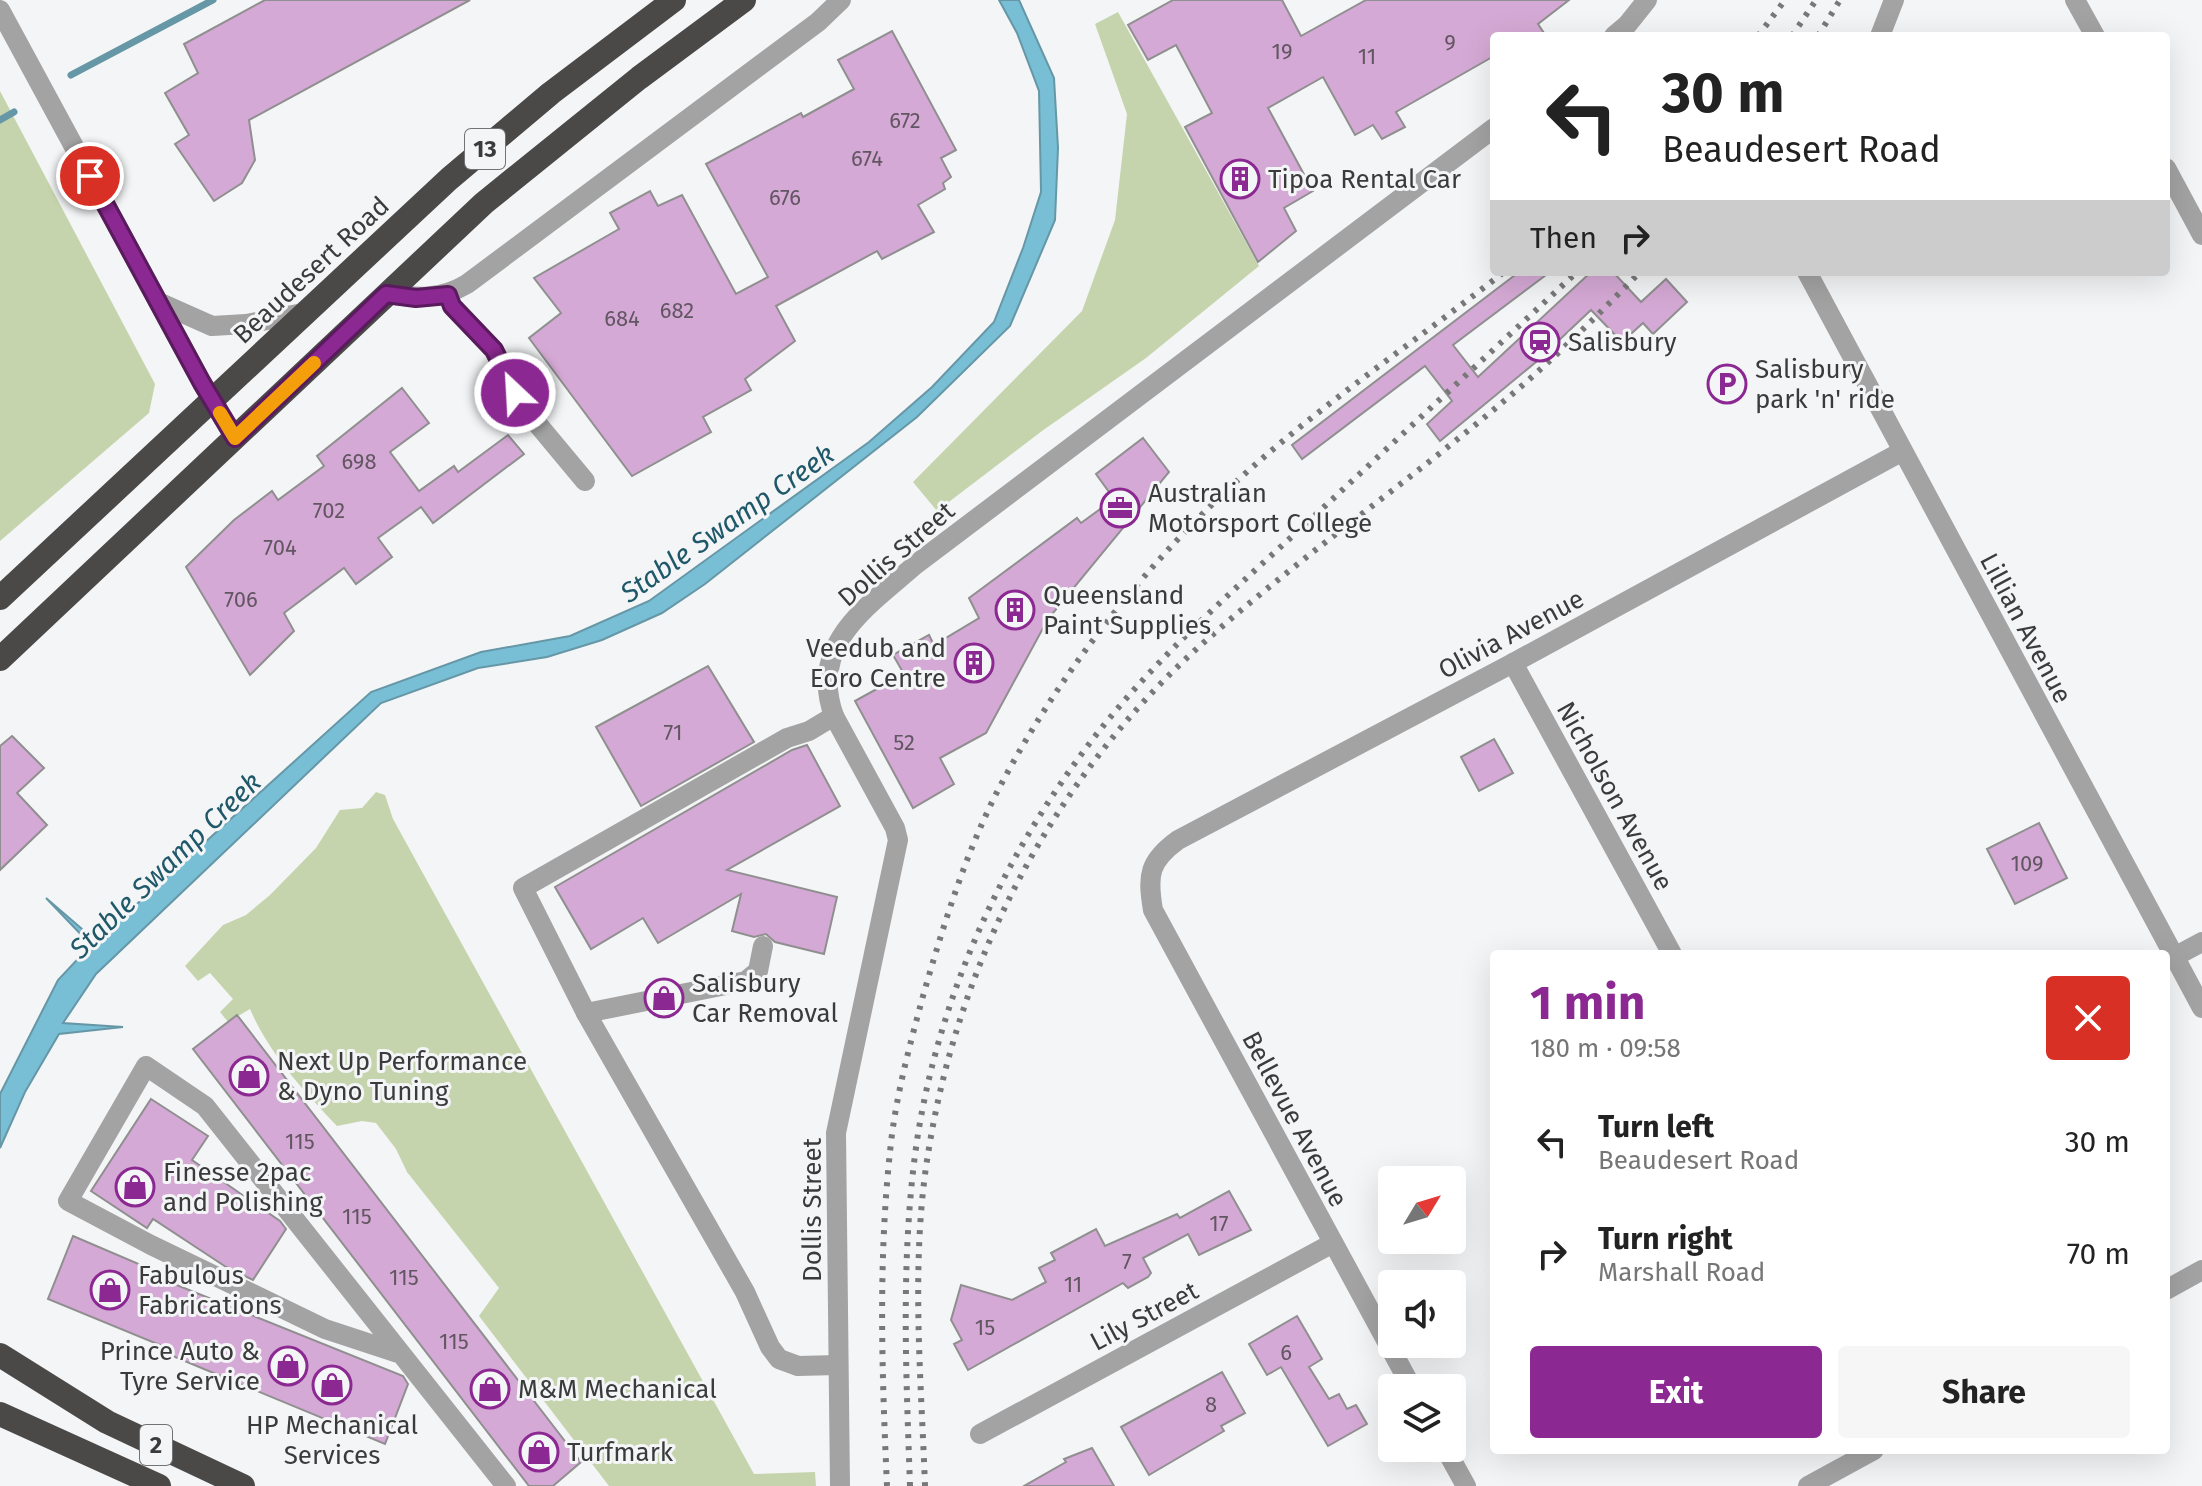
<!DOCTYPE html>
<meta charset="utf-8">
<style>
:root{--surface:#fff;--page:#f6f6f6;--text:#222;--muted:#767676;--accent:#8b2891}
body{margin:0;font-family:"Fira Sans",sans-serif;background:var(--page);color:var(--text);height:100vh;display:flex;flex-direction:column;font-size:30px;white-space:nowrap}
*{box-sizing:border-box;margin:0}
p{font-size:26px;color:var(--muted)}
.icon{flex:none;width:44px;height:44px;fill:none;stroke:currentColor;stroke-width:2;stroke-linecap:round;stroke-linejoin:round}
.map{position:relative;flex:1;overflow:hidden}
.details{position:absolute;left:1490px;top:950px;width:680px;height:504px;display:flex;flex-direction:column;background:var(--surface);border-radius:8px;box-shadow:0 8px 32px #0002}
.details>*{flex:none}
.guide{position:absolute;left:1490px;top:32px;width:680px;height:244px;border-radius:8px;box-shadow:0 8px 32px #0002;background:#fff;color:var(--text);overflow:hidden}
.needle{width:52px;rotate:52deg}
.controls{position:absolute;left:1378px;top:1166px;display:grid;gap:16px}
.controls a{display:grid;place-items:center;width:88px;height:88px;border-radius:8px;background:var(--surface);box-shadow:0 8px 32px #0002;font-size:40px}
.pin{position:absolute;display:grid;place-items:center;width:68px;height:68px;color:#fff;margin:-34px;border:4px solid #fff;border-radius:50%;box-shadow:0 2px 8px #0007}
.me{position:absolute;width:88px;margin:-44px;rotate:335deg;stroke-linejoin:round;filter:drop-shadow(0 0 6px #0008)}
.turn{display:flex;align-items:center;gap:28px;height:168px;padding:0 40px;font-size:36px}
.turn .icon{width:104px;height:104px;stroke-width:2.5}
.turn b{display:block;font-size:56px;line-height:68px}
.then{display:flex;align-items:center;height:76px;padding:0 40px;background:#0003;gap:16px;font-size:30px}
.round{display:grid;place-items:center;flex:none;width:84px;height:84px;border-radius:8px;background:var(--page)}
.head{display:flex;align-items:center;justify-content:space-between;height:136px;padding:0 40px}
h1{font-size:48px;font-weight:700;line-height:60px;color:var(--accent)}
.action{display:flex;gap:16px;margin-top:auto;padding:16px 40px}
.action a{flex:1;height:92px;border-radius:8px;background:var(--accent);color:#fff;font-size:32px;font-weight:700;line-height:92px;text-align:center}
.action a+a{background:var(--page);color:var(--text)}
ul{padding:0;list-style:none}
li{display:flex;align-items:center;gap:24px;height:112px;padding:0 40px}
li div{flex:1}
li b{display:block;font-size:30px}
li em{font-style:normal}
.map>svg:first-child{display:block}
</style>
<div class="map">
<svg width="2202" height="1486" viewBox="0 0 2202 1486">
<rect width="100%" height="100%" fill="#f4f5f6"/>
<g fill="#c6d4ad">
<path d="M 1118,12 L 1259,266 L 1146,358 L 1042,431 L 937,511 L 913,482 L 1082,311 L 1115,220 L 1127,114 L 1095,24 Z"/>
<path d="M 0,91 L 155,384 L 149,413 L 0,541 Z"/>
<path d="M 376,792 L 385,795 L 393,819 L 754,1474 L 815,1472 L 816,1486 L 609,1486 L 479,1316 L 499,1288 L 407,1172 L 396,1149 L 376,1123 L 362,1121 L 337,1126 C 303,1090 270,1055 250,1009 L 228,1022 L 220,1012 L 233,999 L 210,973 L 198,981 L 185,966 L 223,925 L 246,915 L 270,895 L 316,848 L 340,810 L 362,808 Z"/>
</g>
<path fill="#78bed5" stroke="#6697a7" stroke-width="2" d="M 999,0 L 1019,0 L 1054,78 L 1058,148 L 1055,220 L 1010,326 L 917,417 L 705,584 L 662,613 L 602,640 L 547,657 L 478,668 L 381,703 L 96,974 L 63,1023 L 123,1027 L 59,1034 L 25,1092 L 0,1148 L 0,1094 L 58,980 L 91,945 L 46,898 L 96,941 L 371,692 L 481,652 L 570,636 L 649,601 L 869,442 L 932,387 L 994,322 L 1023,248 L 1041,192 L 1039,91 L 1017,33 Z"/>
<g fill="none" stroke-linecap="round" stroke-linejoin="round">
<g stroke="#6697a7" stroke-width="7">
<path d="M 71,75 L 213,0"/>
<path d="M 0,120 L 14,112"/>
</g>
</g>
<g fill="#d5a9d5" stroke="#908f90" stroke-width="2">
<path d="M 265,0 L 470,0 L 249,120 L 255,160 L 242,183 L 214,201 L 175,144 L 189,135 L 165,93 L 198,73 L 184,44 Z"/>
<path d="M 1173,0 L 1282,0 L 1301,36 L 1366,0 L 1569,0 L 1538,24 L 1546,36 L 1494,36 L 1494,56 L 1396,112 L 1405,127 L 1382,139 L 1373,125 L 1355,135 L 1323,77 L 1268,108 L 1313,191 L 1284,208 L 1296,231 L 1258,262 L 1185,127 L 1212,113 L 1176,45 L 1148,60 L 1128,25 Z"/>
<path d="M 892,31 L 956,150 L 941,158 L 951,177 L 943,183 L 945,189 L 918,205 L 934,232 L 882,259 L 877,251 L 776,306 L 795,341 L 745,379 L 751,390 L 703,417 L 711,432 L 632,476 L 529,338 L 561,313 L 534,278 L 619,229 L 610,213 L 650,191 L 658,206 L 682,195 L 736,294 L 768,277 L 706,164 L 801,113 L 803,117 L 854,89 L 838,60 Z"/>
<path d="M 1519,272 L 1550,272 L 1453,345 L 1478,377 L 1591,272 L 1613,272 L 1641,302 L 1666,279 L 1687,302 L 1653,334 L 1643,323 L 1622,342 L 1591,310 L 1536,362 L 1440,441 L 1427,424 L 1452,401 L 1425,366 L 1302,459 L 1292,445 Z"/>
<path d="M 402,388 L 429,423 L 390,452 L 419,491 L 454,466 L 458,472 L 508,435 L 524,454 L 433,523 L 421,507 L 378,538 L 392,557 L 356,584 L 344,568 L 284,613 L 294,631 L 250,675 L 186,567 L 234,520 L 272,491 L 278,500 L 324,466 L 317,456 Z"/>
<path d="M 1143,438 L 1169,472 L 1048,619 L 986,733 L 940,758 L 954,784 L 913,808 L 855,701 L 904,674 L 893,655 L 929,635 L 934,645 L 979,618 L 969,598 L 1077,518 L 1081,523 L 1114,499 L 1096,474 Z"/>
<path d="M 708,666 L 754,742 L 641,806 L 596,727 Z"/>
<path d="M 12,736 L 44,768 L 17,793 L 47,825 L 0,870 L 0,746 Z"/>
<path d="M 1494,739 L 1513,773 L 1479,791 L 1461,757 Z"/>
<path d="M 807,745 L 840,806 L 727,870 L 837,897 L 824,954 L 775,942 L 766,934 L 754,937 L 732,931 L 741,894 L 658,943 L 643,918 L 591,949 L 555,887 L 792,750 Z"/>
<path d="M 2039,823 L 2067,878 L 2015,904 L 1987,849 Z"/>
<path d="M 237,1015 L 581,1462 L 553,1486 L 529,1486 L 193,1049 Z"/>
<path d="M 151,1099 L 208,1136 L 192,1160 L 280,1221 L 286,1229 L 253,1280 L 226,1267 L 153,1219 L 147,1228 L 91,1191 Z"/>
<path d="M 1229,1191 L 1251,1230 L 1199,1255 L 1188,1234 L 1143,1258 L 1151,1273 L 1148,1277 L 1128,1288 L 1123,1283 L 968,1370 L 954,1344 L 962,1340 L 951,1320 L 961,1285 L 1012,1300 L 1046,1282 L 1039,1268 L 1055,1260 L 1051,1253 L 1096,1229 L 1105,1246 L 1177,1214 L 1180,1218 Z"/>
<path d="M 73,1236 L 176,1280 L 174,1284 L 403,1376 L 408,1384 L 385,1444 L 158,1350 L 160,1345 L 48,1299 Z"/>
<path d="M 1297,1316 L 1322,1359 L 1309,1367 L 1329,1399 L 1339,1394 L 1347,1409 L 1356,1405 L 1367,1424 L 1328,1446 L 1281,1367 L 1267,1375 L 1249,1344 Z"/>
<path d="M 1222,1372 L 1245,1413 L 1221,1426 L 1224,1431 L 1149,1475 L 1121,1427 Z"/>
<path d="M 1092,1448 L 1114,1486 L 1024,1486 L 1066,1462 L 1064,1459 Z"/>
</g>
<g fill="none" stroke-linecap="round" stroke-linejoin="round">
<g stroke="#a4a3a3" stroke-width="20">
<path d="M 2075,0 L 2095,36"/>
<path d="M 0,10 L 202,383 L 235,438"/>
<path d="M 1614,36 L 1627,25 L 1647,0"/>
<path d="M 1880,36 L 1894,0"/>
<path d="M 2166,168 L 2202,235"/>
<path d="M 1807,272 L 2202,1008"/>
<path d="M 386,294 C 417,298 440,300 467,284 L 818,22 L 841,0"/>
<path d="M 448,295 L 452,306 L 494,350 L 525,409 L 585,481"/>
<path d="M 158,302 L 212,326 L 246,324 L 308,312"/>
<path d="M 1513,663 L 1672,954"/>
<path d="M 834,716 L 809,731 L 787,738 L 523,888 L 586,1013 L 745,1292 L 770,1347 L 779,1359 L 798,1366 L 838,1365"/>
<path d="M 2174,957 L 2202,942"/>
<path d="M 586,1013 L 746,981 L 758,971 L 763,946"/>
<path d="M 2166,1290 L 2202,1270"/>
<path d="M 401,1354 L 325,1329 L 151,1245 L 68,1201 L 146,1066 L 205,1106 L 506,1486"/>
<path d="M 1412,1388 L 1153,910 C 1147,875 1149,861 1178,840 L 1513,663 L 1901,452"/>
<path d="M 980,1434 L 1333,1243"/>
<path d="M 1445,1448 L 1466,1486"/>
<path d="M 840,1486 L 836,1133 L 898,840 L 895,828 L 834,716 C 808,644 867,607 915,565 L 1494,128"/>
<path d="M 1808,1486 L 1874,1450"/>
</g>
<g stroke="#4a4948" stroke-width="24">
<path d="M 0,598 L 449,179 L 551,93 L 674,0"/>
<path d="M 0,659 L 484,203 L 639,78 L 744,0"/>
<path d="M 0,1355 L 107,1422 L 243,1486"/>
<path d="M 0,1414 L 159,1486"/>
</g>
<g stroke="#787879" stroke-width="6" stroke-dasharray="4 8" stroke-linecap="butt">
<path d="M 1758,36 L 1785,0"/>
<path d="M 1792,36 L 1816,0"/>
<path d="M 1818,36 L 1840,0"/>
<path d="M 887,1486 C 882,1375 878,1263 890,1152 C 895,1099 909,1048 923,996 C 942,930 963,861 994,798 C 1051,686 1133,579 1225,492 C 1311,411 1411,345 1504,272"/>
<path d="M 910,1486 C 906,1369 900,1251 918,1134 C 940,999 997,870 1078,759 C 1146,664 1239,586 1324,507 C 1408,429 1493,350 1577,272"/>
<path d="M 925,1486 C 921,1374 910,1258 929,1148 C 961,952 1060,767 1210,637 C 1304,554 1408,482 1504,401 C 1552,361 1596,317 1640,272"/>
</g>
</g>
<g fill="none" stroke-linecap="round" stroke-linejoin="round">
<defs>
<path id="route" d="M 90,176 L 202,383 L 235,438 L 386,294 L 416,298 L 448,295 L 452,306 L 494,350 L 515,393"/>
</defs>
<use href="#route" stroke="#5a1a5e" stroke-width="20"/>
<use href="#route" stroke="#8b2891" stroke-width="14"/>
<path stroke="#f59e0b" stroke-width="14" d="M 220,413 L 235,438 L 314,363"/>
</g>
<defs>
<symbol id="building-ring" viewBox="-11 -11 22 22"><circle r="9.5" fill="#f4f5f6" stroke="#8b2891" stroke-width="1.5"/><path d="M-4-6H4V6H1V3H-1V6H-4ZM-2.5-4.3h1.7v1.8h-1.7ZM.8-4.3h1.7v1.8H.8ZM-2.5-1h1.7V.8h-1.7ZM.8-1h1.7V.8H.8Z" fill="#8b2891"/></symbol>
<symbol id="station-ring" viewBox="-11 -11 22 22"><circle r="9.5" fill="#f4f5f6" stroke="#8b2891" stroke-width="1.5"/><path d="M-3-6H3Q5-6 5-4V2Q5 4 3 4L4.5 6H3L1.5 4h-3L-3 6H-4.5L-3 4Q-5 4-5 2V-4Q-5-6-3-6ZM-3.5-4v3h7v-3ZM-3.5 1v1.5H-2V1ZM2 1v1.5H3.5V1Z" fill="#8b2891"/></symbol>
<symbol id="parking-ring" viewBox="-11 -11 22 22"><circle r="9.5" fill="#f4f5f6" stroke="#8b2891" stroke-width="1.5"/><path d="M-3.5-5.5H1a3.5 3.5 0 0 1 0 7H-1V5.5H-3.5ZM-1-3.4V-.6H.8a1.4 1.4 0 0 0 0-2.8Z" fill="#8b2891"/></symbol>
<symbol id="office-ring" viewBox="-11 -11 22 22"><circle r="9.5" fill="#f4f5f6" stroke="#8b2891" stroke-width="1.5"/><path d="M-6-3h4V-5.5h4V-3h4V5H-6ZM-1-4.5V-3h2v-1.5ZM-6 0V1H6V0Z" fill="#8b2891"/></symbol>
<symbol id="shop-ring" viewBox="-11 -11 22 22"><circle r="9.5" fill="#f4f5f6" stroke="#8b2891" stroke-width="1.5"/><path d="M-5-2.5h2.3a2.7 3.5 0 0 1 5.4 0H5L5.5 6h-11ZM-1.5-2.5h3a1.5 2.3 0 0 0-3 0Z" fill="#8b2891"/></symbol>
</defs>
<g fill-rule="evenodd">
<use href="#building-ring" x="1218" y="157" width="44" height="44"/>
<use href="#station-ring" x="1518" y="320" width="44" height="44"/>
<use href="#parking-ring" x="1705" y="362" width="44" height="44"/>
<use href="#office-ring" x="1098" y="486" width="44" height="44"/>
<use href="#building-ring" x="993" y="588" width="44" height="44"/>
<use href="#building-ring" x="952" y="641" width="44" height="44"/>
<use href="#shop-ring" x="642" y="976" width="44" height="44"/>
<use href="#shop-ring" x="227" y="1054" width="44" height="44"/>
<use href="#shop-ring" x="113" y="1165" width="44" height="44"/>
<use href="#shop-ring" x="88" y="1268" width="44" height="44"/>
<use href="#shop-ring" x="266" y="1344" width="44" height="44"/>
<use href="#shop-ring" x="310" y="1363" width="44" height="44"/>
<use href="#shop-ring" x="468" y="1367" width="44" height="44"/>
<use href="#shop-ring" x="517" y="1430" width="44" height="44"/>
</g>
<g text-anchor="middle" stroke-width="6" stroke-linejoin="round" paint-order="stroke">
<g font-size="22" fill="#625662">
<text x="1450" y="50">9</text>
<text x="1282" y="59">19</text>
<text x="1367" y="64">11</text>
<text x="905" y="128">672</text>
<text x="867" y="166">674</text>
<text x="785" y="205">676</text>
<text x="677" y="318">682</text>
<text x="622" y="326">684</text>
<text x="359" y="469">698</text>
<text x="329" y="518">702</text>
<text x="280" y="555">704</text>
<text x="241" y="607">706</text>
<text x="673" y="740">71</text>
<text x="904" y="750">52</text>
<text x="2027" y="871">109</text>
<text x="300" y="1149">115</text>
<text x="357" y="1224">115</text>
<text x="1219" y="1231">17</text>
<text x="1127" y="1269">7</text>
<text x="404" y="1285">115</text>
<text x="1073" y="1292">11</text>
<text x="985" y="1335">15</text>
<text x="454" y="1349">115</text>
<text x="1286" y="1360">6</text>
<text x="1211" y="1412">8</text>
</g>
<g fill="#f4f5f6" stroke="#727374" stroke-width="2">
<rect x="465" y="129" width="40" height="40" rx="6"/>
<rect x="140" y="1425" width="32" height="40" rx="6"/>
</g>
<g font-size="24" font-weight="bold" fill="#3b3b3c">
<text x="485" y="157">13</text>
<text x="156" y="1453">2</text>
</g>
<g font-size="26" fill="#3b3b3c" stroke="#f4f5f6" text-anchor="start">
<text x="1268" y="188">Tipoa Rental Car</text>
<text x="1568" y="351">Salisbury</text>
<text x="1755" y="378">Salisbury<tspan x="1755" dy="30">park 'n' ride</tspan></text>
<text x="1148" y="502">Australian<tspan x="1148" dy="30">Motorsport College</tspan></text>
<text x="1043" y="604">Queensland<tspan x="1043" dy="30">Paint Supplies</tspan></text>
<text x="946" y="657" text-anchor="end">Veedub and<tspan x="946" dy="30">Eoro Centre</tspan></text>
<text x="692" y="992">Salisbury<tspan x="692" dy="30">Car Removal</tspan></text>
<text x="277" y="1070">Next Up Performance<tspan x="277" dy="30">&amp; Dyno Tuning</tspan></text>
<text x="163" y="1181">Finesse 2pac<tspan x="163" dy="30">and Polishing</tspan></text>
<text x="138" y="1284">Fabulous<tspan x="138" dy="30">Fabrications</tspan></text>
<text x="260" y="1360" text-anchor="end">Prince Auto &amp;<tspan x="260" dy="30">Tyre Service</tspan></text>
<text x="518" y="1398">M&amp;M Mechanical</text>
<text x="332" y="1434" text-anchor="middle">HP Mechanical<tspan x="332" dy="30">Services</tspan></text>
<text x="567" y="1461">Turfmark</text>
</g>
<g font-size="26" fill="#3b3b3c" stroke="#f4f5f6">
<text transform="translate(311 270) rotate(-43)" y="9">Beaudesert Road</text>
<text transform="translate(896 554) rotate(-41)" y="9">Dollis Street</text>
<text transform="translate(2026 628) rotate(62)" y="9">Lillian Avenue</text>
<text transform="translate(1511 634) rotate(-28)" y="9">Olivia Avenue</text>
<text transform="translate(1615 796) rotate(61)" y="9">Nicholson Avenue</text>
<text transform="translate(1295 1119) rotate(62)" y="9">Bellevue Avenue</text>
<text transform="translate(812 1210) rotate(-90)" y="9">Dollis Street</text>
<text transform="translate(1144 1316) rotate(-28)" y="9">Lily Street</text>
</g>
<g font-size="28" font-style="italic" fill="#1e5869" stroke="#f4f5f6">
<text transform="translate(727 523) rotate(-35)" y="10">Stable Swamp Creek</text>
<text transform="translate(165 865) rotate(-44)" y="10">Stable Swamp Creek</text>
</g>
</g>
</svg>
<div class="controls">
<a><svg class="needle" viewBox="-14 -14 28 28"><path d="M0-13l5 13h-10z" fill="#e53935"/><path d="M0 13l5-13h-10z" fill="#767676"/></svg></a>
<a><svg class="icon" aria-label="sound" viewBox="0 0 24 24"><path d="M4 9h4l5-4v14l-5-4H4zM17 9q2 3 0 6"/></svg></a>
<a><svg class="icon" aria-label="layers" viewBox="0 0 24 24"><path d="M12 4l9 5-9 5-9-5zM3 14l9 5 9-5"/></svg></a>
</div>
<div class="pin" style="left:90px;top:176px;background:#d93025"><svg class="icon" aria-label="arrive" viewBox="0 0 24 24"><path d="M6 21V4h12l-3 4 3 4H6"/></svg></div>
<svg class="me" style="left:515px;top:393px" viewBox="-20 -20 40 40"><circle r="17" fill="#8b2891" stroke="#fff" stroke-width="3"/><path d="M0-11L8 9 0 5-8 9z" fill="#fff"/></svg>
<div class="guide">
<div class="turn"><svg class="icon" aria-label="left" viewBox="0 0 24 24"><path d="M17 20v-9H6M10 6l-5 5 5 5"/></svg><div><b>30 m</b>Beaudesert Road</div></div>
<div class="then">Then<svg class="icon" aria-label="right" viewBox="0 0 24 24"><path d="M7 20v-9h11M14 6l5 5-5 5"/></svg></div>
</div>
<section class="details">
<div class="head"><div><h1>1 min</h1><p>180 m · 09:58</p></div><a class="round" style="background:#d93025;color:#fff"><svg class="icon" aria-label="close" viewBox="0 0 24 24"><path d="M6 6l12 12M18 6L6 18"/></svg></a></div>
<ul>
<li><svg class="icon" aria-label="left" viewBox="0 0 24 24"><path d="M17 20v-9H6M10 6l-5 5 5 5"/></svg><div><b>Turn left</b><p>Beaudesert Road</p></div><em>30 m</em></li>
<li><svg class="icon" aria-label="right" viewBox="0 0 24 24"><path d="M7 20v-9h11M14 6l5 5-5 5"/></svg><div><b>Turn right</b><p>Marshall Road</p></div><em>70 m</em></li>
</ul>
<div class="action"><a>Exit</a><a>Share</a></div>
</section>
</div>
